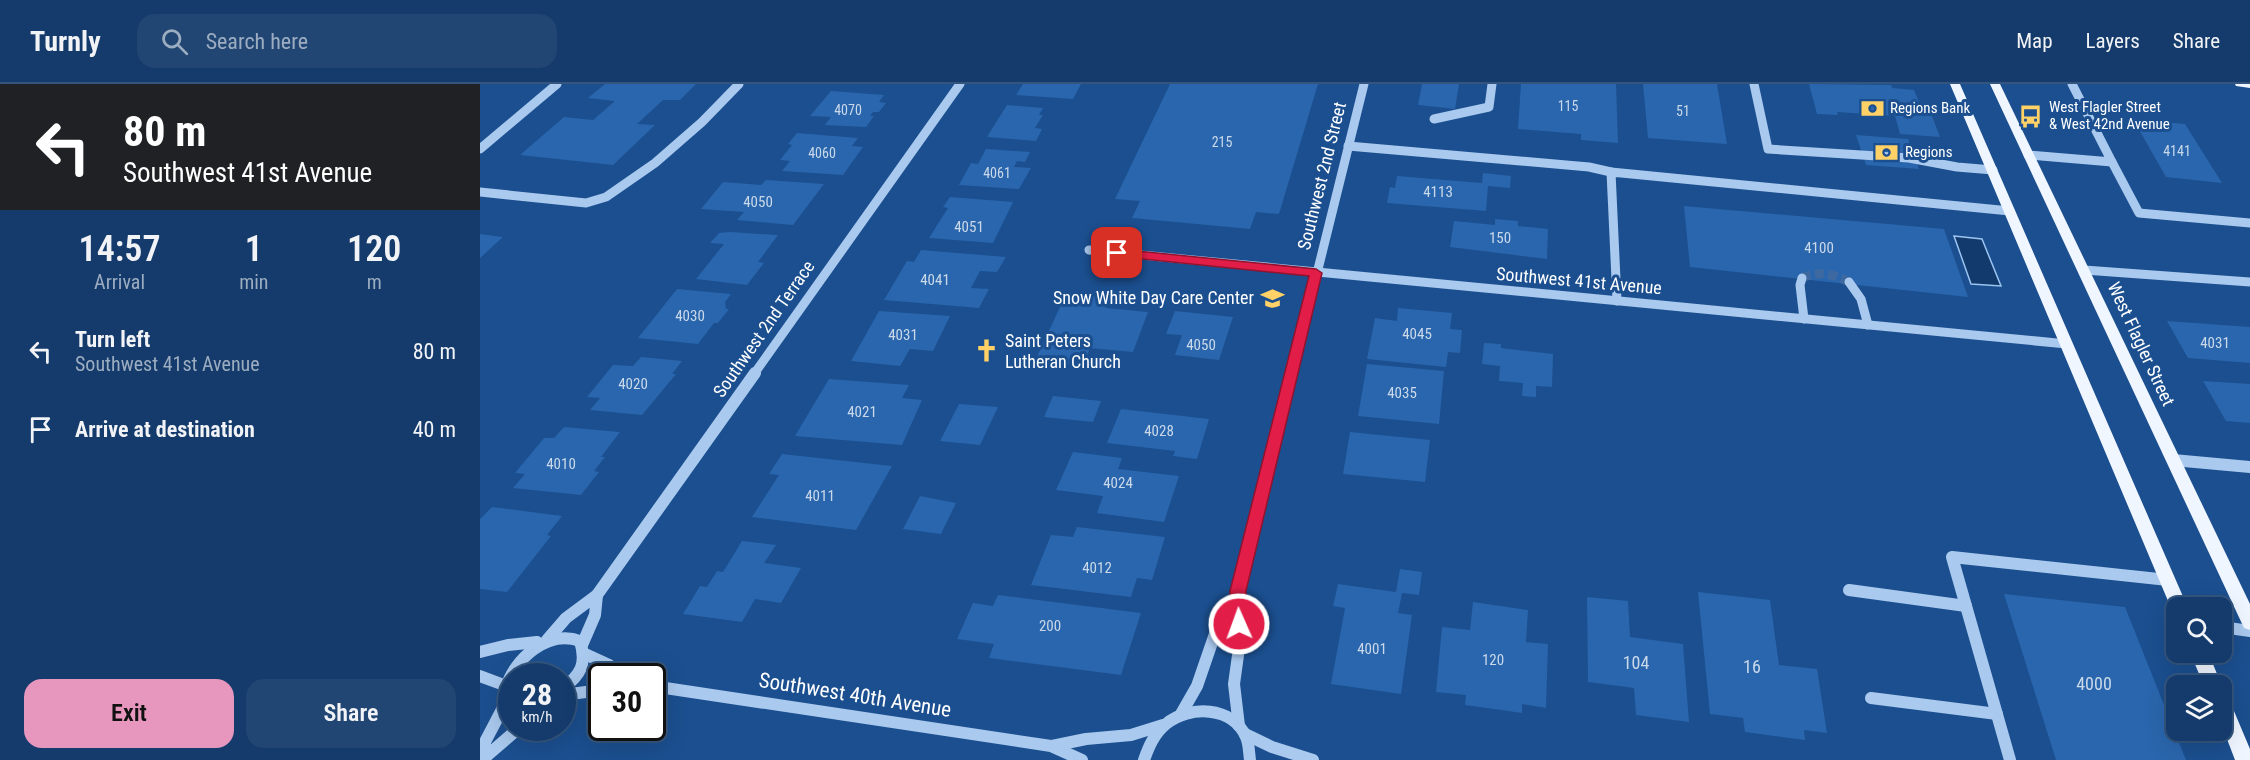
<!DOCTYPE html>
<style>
:root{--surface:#143b6b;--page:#214673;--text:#f1f3f6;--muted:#9dadc1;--line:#33557e;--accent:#e797bd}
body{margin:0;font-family:"Roboto Condensed",sans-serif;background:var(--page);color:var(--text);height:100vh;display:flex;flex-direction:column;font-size:22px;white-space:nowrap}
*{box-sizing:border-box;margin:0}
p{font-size:20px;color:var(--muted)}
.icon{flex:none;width:33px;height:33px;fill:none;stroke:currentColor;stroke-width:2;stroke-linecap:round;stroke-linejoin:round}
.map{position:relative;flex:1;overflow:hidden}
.sheet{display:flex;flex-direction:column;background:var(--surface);width:480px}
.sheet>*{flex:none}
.banner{background:#202124;color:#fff;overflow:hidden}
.buttons{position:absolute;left:1686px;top:513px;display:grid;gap:12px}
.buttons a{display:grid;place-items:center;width:66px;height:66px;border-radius:12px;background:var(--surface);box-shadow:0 6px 24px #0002,0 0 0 2px var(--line);font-size:30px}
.speed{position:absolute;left:18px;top:579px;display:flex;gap:12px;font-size:30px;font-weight:700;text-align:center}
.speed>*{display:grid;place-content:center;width:78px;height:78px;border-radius:50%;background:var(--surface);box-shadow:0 6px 24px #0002,0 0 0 2px var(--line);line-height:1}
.speed small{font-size:15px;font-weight:400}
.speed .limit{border:3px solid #111;border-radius:9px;background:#fff;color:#111}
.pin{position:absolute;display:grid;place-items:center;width:51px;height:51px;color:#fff;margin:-26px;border-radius:12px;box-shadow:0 3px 9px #0006}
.me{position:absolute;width:66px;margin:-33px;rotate:358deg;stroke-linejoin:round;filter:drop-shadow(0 0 4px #0008)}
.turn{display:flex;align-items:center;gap:21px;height:126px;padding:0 24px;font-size:27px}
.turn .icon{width:78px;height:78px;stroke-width:2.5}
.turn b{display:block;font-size:42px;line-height:51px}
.eta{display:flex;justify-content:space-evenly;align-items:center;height:102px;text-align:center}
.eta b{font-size:36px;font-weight:600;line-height:42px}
.cta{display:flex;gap:12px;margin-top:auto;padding:12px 24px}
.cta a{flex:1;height:69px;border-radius:18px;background:var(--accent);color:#111;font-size:24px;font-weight:600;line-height:69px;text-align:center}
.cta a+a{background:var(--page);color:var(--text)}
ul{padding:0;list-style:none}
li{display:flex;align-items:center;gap:18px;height:78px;padding:0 24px}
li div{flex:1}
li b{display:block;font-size:22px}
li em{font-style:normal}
header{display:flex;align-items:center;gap:36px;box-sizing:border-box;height:84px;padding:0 30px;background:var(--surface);border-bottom:2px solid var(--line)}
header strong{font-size:28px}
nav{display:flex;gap:33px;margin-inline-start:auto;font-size:21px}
.search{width:420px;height:54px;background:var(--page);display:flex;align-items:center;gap:15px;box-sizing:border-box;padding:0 21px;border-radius:18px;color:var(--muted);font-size:22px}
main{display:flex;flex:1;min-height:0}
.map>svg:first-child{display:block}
</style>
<header>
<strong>Turnly</strong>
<div class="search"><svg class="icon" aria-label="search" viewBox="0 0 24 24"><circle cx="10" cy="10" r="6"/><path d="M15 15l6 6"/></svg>Search here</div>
<nav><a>Map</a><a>Layers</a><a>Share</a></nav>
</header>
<main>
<section class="sheet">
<div class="banner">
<div class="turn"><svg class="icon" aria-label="left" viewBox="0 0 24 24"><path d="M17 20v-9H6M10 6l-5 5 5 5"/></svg><div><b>80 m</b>Southwest 41st Avenue</div></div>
</div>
<div class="eta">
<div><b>14:57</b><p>Arrival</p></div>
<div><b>1</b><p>min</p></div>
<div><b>120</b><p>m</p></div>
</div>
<ul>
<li><svg class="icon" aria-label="left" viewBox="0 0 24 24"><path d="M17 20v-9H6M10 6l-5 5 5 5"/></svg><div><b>Turn left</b><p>Southwest 41st Avenue</p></div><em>80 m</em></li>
<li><svg class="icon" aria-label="arrive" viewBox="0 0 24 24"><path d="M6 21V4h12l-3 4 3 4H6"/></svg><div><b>Arrive at destination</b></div><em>40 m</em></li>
</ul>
<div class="cta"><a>Exit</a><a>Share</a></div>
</section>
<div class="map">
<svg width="1770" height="676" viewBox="0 0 1770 676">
<rect width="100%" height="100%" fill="#1b4f8f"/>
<path fill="#123a6d" stroke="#9cc4f0" stroke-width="1.5" d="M 1474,152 L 1502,155 L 1521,202 L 1491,200 Z"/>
<g fill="#2a66ad">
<path d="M 125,0 L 216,0 L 200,16 L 183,16 L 157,40 L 175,41 L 133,81 L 40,71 L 84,33 L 113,36 L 135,17 L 108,14 Z"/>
<path d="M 543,0 L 601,0 L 593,15 L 536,11 Z"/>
<path d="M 690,0 L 838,0 L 799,130 L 776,128 L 770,145 L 652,134 L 660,117 L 635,115 Z"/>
<path d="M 942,0 L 979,0 L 975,25 L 938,21 Z"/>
<path d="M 1041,0 L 1136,0 L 1138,59 L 1101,56 L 1101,50 L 1038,45 Z"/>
<path d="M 1163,0 L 1237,0 L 1247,60 L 1168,54 Z"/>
<path d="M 1329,0 L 1411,1 L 1412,4 L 1434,6 L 1439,18 L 1447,19 L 1460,53 L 1420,50 L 1415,32 L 1357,28 L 1358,31 L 1337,30 Z"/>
<path d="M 351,7 L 404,11 L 399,18 L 406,19 L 399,28 L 393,28 L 390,32 L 394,32 L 386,43 L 345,41 L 351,33 L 330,32 Z"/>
<path d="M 527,21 L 563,24 L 559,31 L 563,31 L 555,44 L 562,45 L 556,57 L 507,53 Z"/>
<path d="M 1653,35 L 1705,40 L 1742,99 L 1686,93 Z"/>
<path d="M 317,49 L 378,54 L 372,62 L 383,63 L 363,91 L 302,87 L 310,77 L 300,76 L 312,61 L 308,60 Z"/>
<path d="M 1376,51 L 1428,55 L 1439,85 L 1386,81 Z"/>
<path d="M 506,65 L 550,68 L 545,78 L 537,77 L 534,83 L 551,84 L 539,105 L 479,101 L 491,79 L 498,80 Z"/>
<path d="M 1003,89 L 1031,92 L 1030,104 L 1008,102 L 1006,127 L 907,119 L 910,103 L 915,104 L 917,92 L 1002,99 Z"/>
<path d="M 286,96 L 344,100 L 313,141 L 257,136 L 264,128 L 221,125 L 243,98 L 281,101 Z"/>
<path d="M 470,113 L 533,118 L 513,159 L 449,154 L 468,124 L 463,123 Z"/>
<path d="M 1204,122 L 1464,145 L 1488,213 L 1210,183 Z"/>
<path d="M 1015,135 L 1038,137 L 1038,142 L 1068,145 L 1067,175 L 970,163 L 974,137 L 1015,141 Z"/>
<path d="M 250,148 L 298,151 L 278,178 L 284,179 L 267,201 L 216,195 L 244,160 L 230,159 L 239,149 Z"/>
<path d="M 0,150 L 23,153 L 0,174 Z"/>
<path d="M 441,166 L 526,173 L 517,188 L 500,187 L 491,204 L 509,205 L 499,224 L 404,216 L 427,177 L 434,178 Z"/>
<path d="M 197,205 L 251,210 L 245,218 L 246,225 L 249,225 L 238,239 L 234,239 L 218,260 L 158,254 Z"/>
<path d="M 586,210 L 630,214 L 626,224 L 668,228 L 653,268 L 610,264 L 603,281 L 555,277 Z"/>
<path d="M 918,224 L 972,229 L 970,245 L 982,246 L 980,269 L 968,268 L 966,283 L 887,275 L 895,234 L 917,237 Z"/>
<path d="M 399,227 L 470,232 L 453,267 L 430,265 L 420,282 L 371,277 Z"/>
<path d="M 695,227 L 753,233 L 739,276 L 695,271 L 702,251 L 686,250 Z"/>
<path d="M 1687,237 L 1770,243 L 1770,279 L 1708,274 Z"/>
<path d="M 1004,259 L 1021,260 L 1021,264 L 1073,270 L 1072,303 L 1056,302 L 1056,313 L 1042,312 L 1043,299 L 1019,297 L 1020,282 L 1002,280 Z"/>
<path d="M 161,273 L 202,277 L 192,290 L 196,290 L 162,331 L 110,326 L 120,314 L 107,313 L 133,281 L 153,282 Z"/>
<path d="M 887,280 L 964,287 L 959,340 L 878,332 Z"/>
<path d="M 349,295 L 429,301 L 422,314 L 442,316 L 422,361 L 315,352 Z"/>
<path d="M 1723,297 L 1770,300 L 1770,339 L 1746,337 Z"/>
<path d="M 573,312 L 621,317 L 613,338 L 564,333 Z"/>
<path d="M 479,320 L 518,323 L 500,361 L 460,357 Z"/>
<path d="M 641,325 L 729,335 L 717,375 L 693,372 L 695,367 L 627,359 Z"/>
<path d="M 84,343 L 140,348 L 121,373 L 125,373 L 114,387 L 119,388 L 101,411 L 33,404 L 45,390 L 35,389 L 64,354 L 74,354 Z"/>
<path d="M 870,348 L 950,356 L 945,398 L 863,390 Z"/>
<path d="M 593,368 L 642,374 L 638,385 L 699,392 L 684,438 L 617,429 L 623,412 L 576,406 Z"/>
<path d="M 302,370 L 412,382 L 376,446 L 272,433 L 299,391 L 289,390 Z"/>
<path d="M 440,412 L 476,419 L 461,450 L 423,445 Z"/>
<path d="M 12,423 L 82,432 L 67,451 L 71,452 L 27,508 L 0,505 L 0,435 Z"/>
<path d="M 597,443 L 685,453 L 672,496 L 657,494 L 651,513 L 551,501 L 571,451 L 593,453 Z"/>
<path d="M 262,457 L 296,461 L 284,479 L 321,484 L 301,519 L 275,515 L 262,538 L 203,530 L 220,502 L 227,503 L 237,487 L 243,488 Z"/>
<path d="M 920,485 L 942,488 L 939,511 L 922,509 L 918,529 L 932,531 L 921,610 L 851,600 L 865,524 L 853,522 L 858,500 L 916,508 Z"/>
<path d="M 1218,508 L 1290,516 L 1299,581 L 1337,585 L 1347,649 L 1324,646 L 1325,656 L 1265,648 L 1263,634 L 1230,630 Z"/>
<path d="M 1524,510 L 1645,523 L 1706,676 L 1576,676 Z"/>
<path d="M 518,511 L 661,529 L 641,591 L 509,574 L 514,560 L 477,555 L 493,519 L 513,522 Z"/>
<path d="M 1107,513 L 1148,517 L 1150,553 L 1203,560 L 1209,638 L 1156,631 L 1154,604 L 1108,598 Z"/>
<path d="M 993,518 L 1048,526 L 1046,558 L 1068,560 L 1066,624 L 1042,620 L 1042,629 L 1014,625 L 985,621 L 986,611 L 956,608 L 962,543 L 990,546 Z"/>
</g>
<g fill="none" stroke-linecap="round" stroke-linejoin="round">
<path stroke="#3d69a0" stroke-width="9" stroke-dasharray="9 4.5" stroke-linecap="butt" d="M 1322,194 C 1338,186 1354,190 1369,198"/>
<g stroke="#a9c9ee" stroke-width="9">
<path d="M 1274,0 L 1288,65 L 1429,74 L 1477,83 L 1513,86"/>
<path d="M 954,35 L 1009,23 L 1012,0"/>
<path d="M 868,62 L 1109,83 L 1131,88"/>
<path d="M 0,65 L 77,0"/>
<path d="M 1548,71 L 1632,78 L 1592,0"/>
<path d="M 1632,78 L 1659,129 L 1770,139"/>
<path d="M 0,108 L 106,119 L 126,113 L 175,79 L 222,38 L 259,0"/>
<path d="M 609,166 L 1587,260"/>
<path d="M 1604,186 L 1770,198"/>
<path d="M 1322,194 L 1320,201 L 1324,235"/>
<path d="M 1369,198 L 1381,215 L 1388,241"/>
<path d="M 1137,217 L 1131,88 L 1530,127"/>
<path d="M 274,290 L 480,0"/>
<path d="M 812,290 L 884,0"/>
</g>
<g stroke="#a9c9ee" stroke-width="12">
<path d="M 1693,376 L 1770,383"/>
<path d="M 1369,506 L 1486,522"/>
<path d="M 758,507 L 760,557 L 754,600 L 759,642"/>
<path d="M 1742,543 L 1770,547"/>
<path d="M 67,556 L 86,534 L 117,511 L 275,289"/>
<path d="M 102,561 L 115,531 L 117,511"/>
<path d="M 0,568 L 28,561 L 57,558"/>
<path d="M 105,570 L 129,581 L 139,592"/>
<path d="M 0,592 L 24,601"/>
<path d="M 172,602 L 571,662 L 602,676"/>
<path d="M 82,611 L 122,606"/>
<path d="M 1391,614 L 1517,630"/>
<path d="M 32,616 L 26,604 C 34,575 68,545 100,557 C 107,580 101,591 82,605"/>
<path d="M 701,630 L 717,602 L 737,544 L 758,507 L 812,289"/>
<path d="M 765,650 L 792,663 L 833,676"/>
<path d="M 572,662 L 606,655 L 651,651 L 683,641"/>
<path d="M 5,671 L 5,658 L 28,614"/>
<path d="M 2,676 L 39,644"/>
<path d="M 664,676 C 669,662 674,650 686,640 C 709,621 753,622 766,653 C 769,659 769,669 770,676"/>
<path d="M 1530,676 L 1472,473 L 1688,496"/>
</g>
<g fill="#f0f6ff" fill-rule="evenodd">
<path d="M 1470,0 L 1480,0 L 1708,524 L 1696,524 L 1696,530 L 1691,524 Z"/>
<path d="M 1510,0 L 1520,0 L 1770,520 L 1770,546 L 1764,544 Z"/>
<path d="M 1755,0 L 1770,0 L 1770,4 L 1756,2 Z"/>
<path d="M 1710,568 L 1728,568 L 1742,602 L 1742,603 L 1742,602 L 1724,602 Z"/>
<path d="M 1742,611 L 1749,614 L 1751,620 L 1770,665 L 1770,676 L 1755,676 L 1742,642 Z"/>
</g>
</g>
<path fill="#e11d48" stroke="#92132f" stroke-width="1.5" d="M 637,165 L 836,185 L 842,189 L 766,507 L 767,540 L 765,545 L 759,547 L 754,545 L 751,540 L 750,507 L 829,192 L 633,172 L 631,169 Z"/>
<defs>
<symbol id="bank-bare" viewBox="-9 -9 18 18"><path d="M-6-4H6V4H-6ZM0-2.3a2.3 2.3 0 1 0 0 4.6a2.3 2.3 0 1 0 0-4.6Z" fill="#ffd166" stroke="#1b4f8f" stroke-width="2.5" paint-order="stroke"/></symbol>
<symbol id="bus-bare" viewBox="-9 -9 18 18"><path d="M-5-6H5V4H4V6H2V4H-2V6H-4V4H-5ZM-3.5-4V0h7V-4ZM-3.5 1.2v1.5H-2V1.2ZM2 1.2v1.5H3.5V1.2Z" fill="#ffd166" stroke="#1b4f8f" stroke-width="2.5" paint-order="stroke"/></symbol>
<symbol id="school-bare" viewBox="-9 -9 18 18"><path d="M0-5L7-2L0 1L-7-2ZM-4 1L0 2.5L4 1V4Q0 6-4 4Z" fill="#ffd166" stroke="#1b4f8f" stroke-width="2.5" paint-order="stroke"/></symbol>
<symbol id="church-bare" viewBox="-9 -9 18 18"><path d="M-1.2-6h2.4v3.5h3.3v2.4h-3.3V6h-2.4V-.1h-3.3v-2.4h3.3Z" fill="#ffd166" stroke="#1b4f8f" stroke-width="2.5" paint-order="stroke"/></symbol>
</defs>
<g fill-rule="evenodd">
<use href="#bank-bare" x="1376" y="8" width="33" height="33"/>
<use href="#bus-bare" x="1534" y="16" width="33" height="33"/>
<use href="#bank-bare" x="1390" y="52" width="33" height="33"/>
<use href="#school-bare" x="776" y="198" width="33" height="33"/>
<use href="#church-bare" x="490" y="250" width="33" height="33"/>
</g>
<g text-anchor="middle" stroke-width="6" stroke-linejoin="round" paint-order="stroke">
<g font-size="14" fill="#cad9ea">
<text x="1088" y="27">115</text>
<text x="368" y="31">4070</text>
<text x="1203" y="32">51</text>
<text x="742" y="63">215</text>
<text x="1697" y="72">4141</text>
<text x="342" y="74">4060</text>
<text x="517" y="94">4061</text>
</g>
<g font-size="15" fill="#fff" stroke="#1b4f8f" text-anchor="start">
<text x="1569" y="28">West Flagler Street<tspan x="1569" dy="17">&amp; West 42nd Avenue</tspan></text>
<text x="1410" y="29">Regions Bank</text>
<text x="1425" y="73">Regions</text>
</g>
<g font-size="15" fill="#cad9ea">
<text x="958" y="113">4113</text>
<text x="278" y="123">4050</text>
<text x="489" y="148">4051</text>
<text x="1020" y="159">150</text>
<text x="1339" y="169">4100</text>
<text x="455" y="201">4041</text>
<text x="210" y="237">4030</text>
<text x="937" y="255">4045</text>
<text x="423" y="256">4031</text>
<text x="1735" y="264">4031</text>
<text x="721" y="266">4050</text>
<text x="153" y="305">4020</text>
<text x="922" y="314">4035</text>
<text x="382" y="333">4021</text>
<text x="679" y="352">4028</text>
<text x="81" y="385">4010</text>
<text x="638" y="404">4024</text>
<text x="340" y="417">4011</text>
<text x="617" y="489">4012</text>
<text x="570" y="547">200</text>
<text x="892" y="570">4001</text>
<text x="1013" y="581">120</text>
</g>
<g font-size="18" fill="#fff" stroke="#1b4f8f">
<text transform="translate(842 92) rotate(-76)" y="6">Southwest 2nd Street</text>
<text transform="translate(1099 197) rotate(5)" y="6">Southwest 41st Avenue</text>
<text transform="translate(284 245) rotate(-55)" y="6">Southwest 2nd Terrace</text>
<text transform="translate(1661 260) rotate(65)" y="6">West Flagler Street</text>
</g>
<g font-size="18" fill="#fff" stroke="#1b4f8f" text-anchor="end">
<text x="774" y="220">Snow White Day Care Center</text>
<text x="525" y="263" text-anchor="start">Saint Peters<tspan x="525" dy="21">Lutheran Church</tspan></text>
</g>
<g font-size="18" fill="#cad9ea">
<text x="1156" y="585">104</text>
<text x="1272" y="589">16</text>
<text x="1614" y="606">4000</text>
</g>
<g font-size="21" fill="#fff" stroke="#1b4f8f">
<text transform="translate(375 611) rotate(9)" y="7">Southwest 40th Avenue</text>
</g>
</g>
</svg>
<div class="buttons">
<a><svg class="icon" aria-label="search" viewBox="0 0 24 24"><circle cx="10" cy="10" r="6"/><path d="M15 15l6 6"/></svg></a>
<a><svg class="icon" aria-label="layers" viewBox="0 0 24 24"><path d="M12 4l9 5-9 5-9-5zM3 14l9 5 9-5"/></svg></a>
</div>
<div class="speed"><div>28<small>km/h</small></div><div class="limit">30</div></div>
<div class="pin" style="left:637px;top:169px;background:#d93025"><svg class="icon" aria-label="arrive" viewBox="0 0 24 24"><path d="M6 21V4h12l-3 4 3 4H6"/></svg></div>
<svg class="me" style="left:759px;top:540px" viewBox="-20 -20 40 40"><circle r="17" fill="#e11d48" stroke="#fff" stroke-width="3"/><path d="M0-11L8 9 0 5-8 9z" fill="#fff"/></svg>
</div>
</main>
